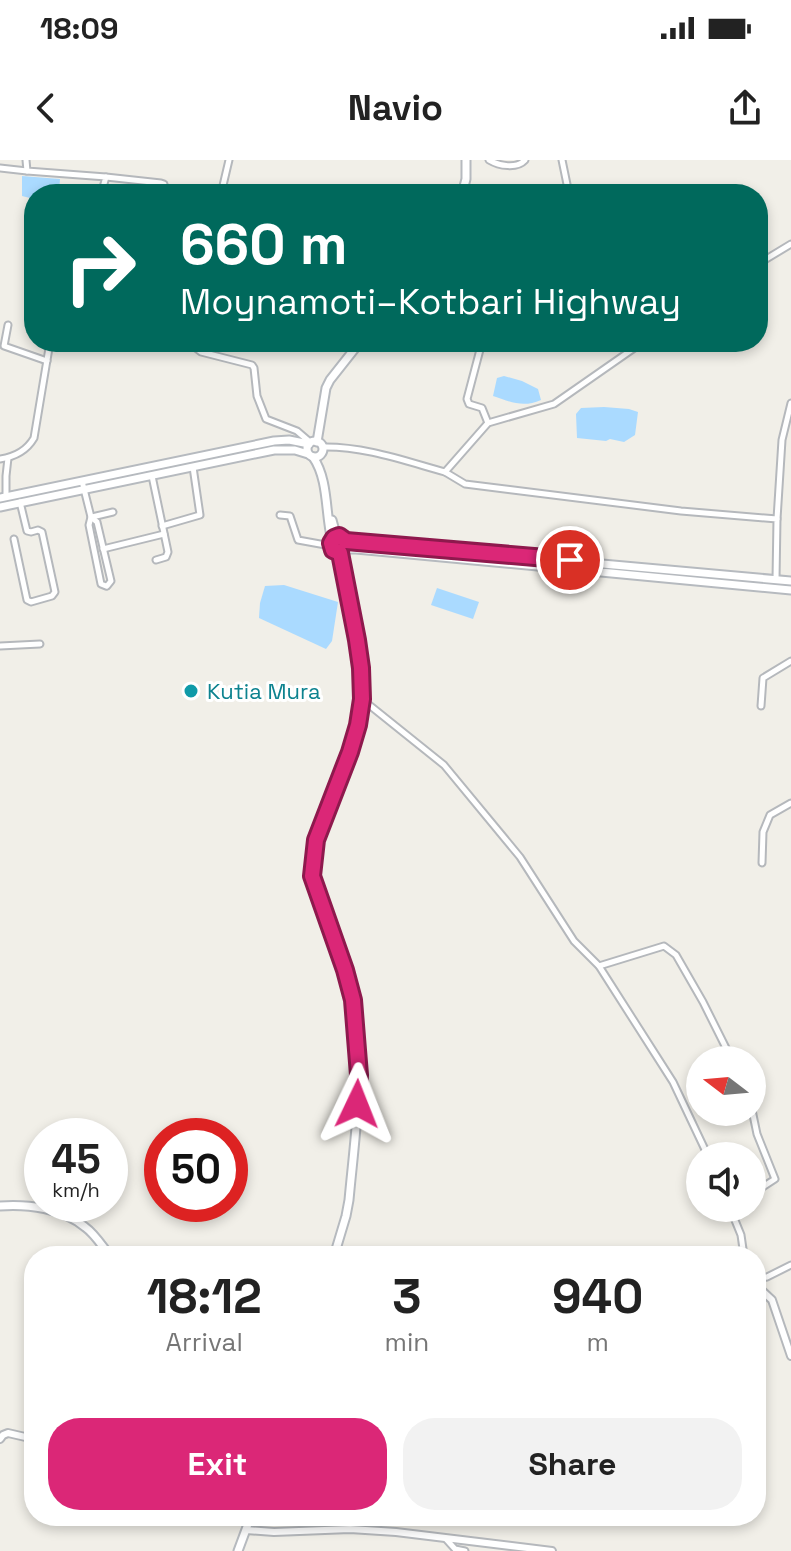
<!DOCTYPE html>
<meta charset="utf-8">
<style>
:root{--surface:#fff;--page:#f2f2f2;--text:#222;--muted:#767676;--accent:#db2777}
body{margin:0;font-family:"Space Grotesk",sans-serif;background:var(--page);color:var(--text);height:100vh;display:flex;flex-direction:column;font-size:30px;white-space:nowrap}
*{box-sizing:border-box;margin:0}
p{font-size:26px;color:var(--muted)}
.icon{flex:none;width:44px;height:44px;fill:none;stroke:currentColor;stroke-width:2;stroke-linecap:round;stroke-linejoin:round}
.map{position:relative;flex:1;overflow:hidden}
.panel{position:absolute;left:24px;top:1086px;width:742px;height:280px;display:flex;flex-direction:column;background:var(--surface);border-radius:32px;box-shadow:0 4px 12px #0003}
.panel>*{flex:none}
.top-card{position:absolute;left:24px;top:24px;width:744px;height:168px;border-radius:32px;box-shadow:0 4px 12px #0003;background:#00695c;color:#fff;overflow:hidden}
.needle{width:52px;rotate:286deg}
.tools{position:absolute;left:686px;top:886px;display:grid;gap:16px}
.tools a{display:grid;place-items:center;width:80px;height:80px;border-radius:50%;background:var(--surface);box-shadow:0 4px 12px #0003;font-size:40px}
.speed{position:absolute;left:24px;top:958px;display:flex;gap:16px;font-size:40px;font-weight:700;text-align:center}
.speed>*{display:grid;place-content:center;width:104px;height:104px;border-radius:50%;background:var(--surface);box-shadow:0 4px 12px #0003;line-height:1}
.speed small{font-size:20px;font-weight:400}
.speed .limit{border:12px solid #d22;background:#fff;color:#111}
.pin{position:absolute;display:grid;place-items:center;width:68px;height:68px;color:#fff;margin:-34px;border:4px solid #fff;border-radius:50%;box-shadow:0 2px 8px #0007}
.me{position:absolute;width:88px;margin:-44px;rotate:2deg;stroke-linejoin:round;filter:drop-shadow(0 0 6px #0008)}
.turn{display:flex;align-items:center;gap:28px;height:168px;padding:0 24px;font-size:36px}
.turn .icon{width:104px;height:104px;stroke-width:2.5}
.turn b{display:block;font-size:56px;line-height:68px}
.eta{display:flex;justify-content:space-evenly;align-items:center;height:136px;text-align:center}
.eta b{font-size:48px;font-weight:600;line-height:56px}
.button{display:flex;gap:16px;margin-top:auto;padding:16px 24px}
.button a{flex:1;height:92px;border-radius:32px;background:var(--accent);color:#fff;font-size:32px;font-weight:600;line-height:92px;text-align:center}
.button a+a{background:var(--page);color:var(--text)}
.status{display:flex;justify-content:space-between;align-items:center;height:56px;padding:0 40px;background:var(--surface);direction:ltr}
.status svg{height:22px;fill:currentColor}
header{display:flex;justify-content:space-between;align-items:center;height:104px;padding:0 24px;background:var(--surface);font-size:36px;font-weight:600}
.map>svg:first-child{display:block}
</style>
<div class="status"><b>18:09</b><svg viewBox="0 0 49 12"><path d="M0 12V9h3v3zM5 12V6h3v6zM10 12V3h3v9zM15 12V0h3v12zM26 1h20v11H26zM47 4h2v5h-2z"/></svg></div>
<header><svg class="icon" aria-label="back" viewBox="0 0 24 24"><path d="M15 5l-7 7 7 7"/></svg>Navio<svg class="icon" aria-label="share" viewBox="0 0 24 24"><path d="M12 15V3M7 8l5-5 5 5M5 13v7h14v-7"/></svg></header>
<div class="map">
<svg width="791" height="1391" viewBox="0 0 791 1391">
<rect width="100%" height="100%" fill="#f1efe8"/>
<g fill="#aadaff">
<path d="M 22,16 L 60,19 L 59,32 L 63,34 L 34,34 L 34,39 L 22,36 Z"/>
<path d="M 504,216 L 522,221 L 538,229 L 541,240 C 523,248 511,242 493,236 L 497,218 Z"/>
<path d="M 604,247 L 629,249 L 638,252 L 635,275 L 624,282 L 610,279 L 606,281 L 577,278 L 576,254 L 581,248 Z"/>
<path d="M 284,425 L 338,442 L 332,481 L 326,489 L 259,458 L 260,443 L 265,426 Z"/>
<path d="M 437,428 L 479,442 L 473,459 L 431,445 Z"/>
</g>
<g fill="none" stroke-linecap="round" stroke-linejoin="round">
<defs>
<g id="minor">
<path d="M 26,0 L 27,11 L 106,17 L 101,34"/>
<path d="M 489,0 C 499,6 517,9 525,0"/>
<path d="M 562,0 L 569,34"/>
<path d="M 0,8 L 27,11"/>
<path d="M 106,17 L 161,23 L 164,24 L 165,34"/>
<path d="M 221,34 L 229,0"/>
<path d="M 758,104 L 791,84"/>
<path d="M 8,165 L 4,186 L 47,201"/>
<path d="M 188,182 L 201,192 L 252,205 L 254,208 L 257,236 L 266,259 L 297,271 L 311,283"/>
<path d="M 482,182 L 467,239 L 469,244 L 482,248 L 488,263"/>
<path d="M 322,287 C 364,286 405,301 445,312 L 488,263 L 554,244 L 643,182"/>
<path d="M 0,299 C 14,297 27,290 34,278 L 50,182"/>
<path d="M 445,312 L 465,324 L 681,351 L 777,359 L 776,419"/>
<path d="M 152,316 L 168,392 L 166,397 L 156,400"/>
<path d="M 82,321 L 91,357 L 97,362 L 111,421 L 107,426"/>
<path d="M 6,337 L 6,316 L 8,298"/>
<path d="M 280,355 L 290,356 L 298,380 L 331,386"/>
<path d="M 91,357 L 89,365 L 101,424 L 106,426"/>
<path d="M 92,357 L 113,352"/>
<path d="M 777,359 L 782,280 L 791,243"/>
<path d="M 162,366 L 200,355 L 193,307"/>
<path d="M 14,379 L 27,440 L 31,442 L 52,436 L 55,432 L 42,372 L 38,370 L 31,372 L 27,371 L 20,342"/>
<path d="M 103,389 L 164,374"/>
<path d="M 0,486 L 40,484"/>
<path d="M 363,540 L 444,605 L 520,697 L 574,781 L 599,806 L 673,922 L 708,996"/>
<path d="M 761,546 L 763,518 L 791,501"/>
<path d="M 762,703 L 763,672 L 770,655 L 791,643"/>
<path d="M 599,806 L 664,786 L 676,795 L 703,842 L 732,900"/>
<path d="M 752,950 L 757,974 L 775,1019 L 752,1034"/>
<path d="M 730,1048 L 741,1075 L 744,1096"/>
<path d="M 756,1119 L 767,1117 L 791,1105"/>
<path d="M 446,1379 L 455,1389 L 465,1391"/>
</g>
<g id="tertiary">
<path d="M 756,1125 L 772,1140 L 791,1196"/>
<path d="M 0,1279 L 3,1275 L 8,1273 L 34,1279"/>
<path d="M 246,1370 L 274,1372 L 350,1369 L 396,1372 L 552,1391"/>
</g>
<g id="secondary">
<path d="M 462,34 L 466,19 L 466,0"/>
<circle cx="315" cy="289" r="8"/>
<path d="M 317,282 L 326,228 L 330,220 L 360,182"/>
<path d="M 313,297 C 329,320 325,354 332,381"/>
<path d="M 0,338 L 274,281 L 289,280 L 309,284"/>
<path d="M 0,347 L 274,290 L 295,290 L 308,294"/>
<path d="M 332,360 L 335,371 L 339,376"/>
<circle cx="339" cy="385" r="8"/>
<path d="M 346,381 L 791,421"/>
<path d="M 346,389 L 356,389 L 791,430"/>
<path d="M 0,1046 C 28,1044 62,1048 85,1067 C 95,1074 102,1086 110,1096"/>
<path d="M 334,1096 L 346,1056 L 349,1040 C 355,974 366,905 353,839 C 347,808 334,777 323,747 C 319,736 313,724 312,712 C 311,685 323,661 333,636 C 343,612 353,587 359,562 C 370,513 350,442 340,393"/>
<path d="M 238,1391 L 251,1356"/>
</g>
</defs>
<use href="#minor" stroke="#b5b8bc" stroke-width="9"/>
<use href="#tertiary" stroke="#b5b8bc" stroke-width="10"/>
<use href="#secondary" stroke="#b6babf" stroke-width="11"/>
<use href="#minor" stroke="#fff" stroke-width="5"/>
<use href="#tertiary" stroke="#fff" stroke-width="6"/>
<use href="#secondary" stroke="#fff" stroke-width="7"/>
</g>
<g fill="none" stroke-linecap="round" stroke-linejoin="round">
<defs>
<path id="route" d="M 357,944 L 359,915 L 353,840 L 345,810 L 312,716 L 316,680 L 350,592 L 358,565 L 362,539 L 361,508 L 357,480 L 340,393 L 333,390 L 331,383 L 334,378 L 339,376 L 346,381 L 570,400"/>
</defs>
<use href="#route" stroke="#8e194d" stroke-width="20"/>
<use href="#route" stroke="#db2777" stroke-width="14"/>
</g>
<circle fill="#0f9aa8" stroke="#fff" stroke-width="3" cx="191" cy="531" r="8"/>
<g text-anchor="middle" stroke-width="6" stroke-linejoin="round" paint-order="stroke">
<g font-size="22" fill="#0d838f" stroke="#fff" text-anchor="start">
<text x="207" y="539">Kutia Mura</text>
</g>
</g>
</svg>
<div class="tools">
<a><svg class="needle" viewBox="-14 -14 28 28"><path d="M0-13l5 13h-10z" fill="#e53935"/><path d="M0 13l5-13h-10z" fill="#767676"/></svg></a>
<a><svg class="icon" aria-label="sound" viewBox="0 0 24 24"><path d="M4 9h4l5-4v14l-5-4H4zM17 9q2 3 0 6"/></svg></a>
</div>
<div class="speed"><div>45<small>km/h</small></div><div class="limit">50</div></div>
<div class="pin" style="left:570px;top:400px;background:#d93025"><svg class="icon" aria-label="arrive" viewBox="0 0 24 24"><path d="M6 21V4h12l-3 4 3 4H6"/></svg></div>
<svg class="me" style="left:357px;top:944px" viewBox="-20 -20 40 40"><path d="M0-17L14 15 0 8-14 15z" fill="#db2777" stroke="#fff" stroke-width="4"/></svg>
<div class="top-card">
<div class="turn"><svg class="icon" aria-label="right" viewBox="0 0 24 24"><path d="M7 20v-9h11M14 6l5 5-5 5"/></svg><div><b>660 m</b>Moynamoti–Kotbari Highway</div></div>
</div>
<section class="panel">
<div class="eta">
<div><b>18:12</b><p>Arrival</p></div>
<div><b>3</b><p>min</p></div>
<div><b>940</b><p>m</p></div>
</div>
<div class="button"><a>Exit</a><a>Share</a></div>
</section>
</div>
